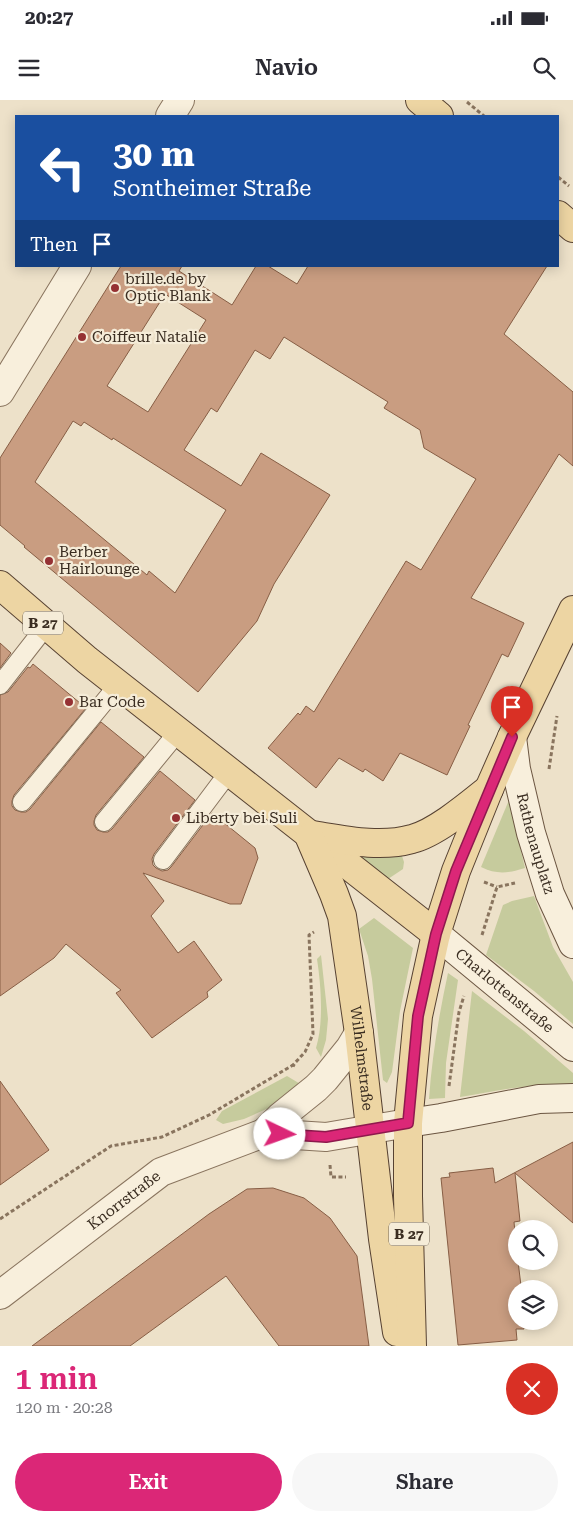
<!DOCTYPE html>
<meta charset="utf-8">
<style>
:root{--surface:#fff;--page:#f7f7f7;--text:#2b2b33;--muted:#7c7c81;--accent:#db2777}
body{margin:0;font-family:"Roboto Serif",serif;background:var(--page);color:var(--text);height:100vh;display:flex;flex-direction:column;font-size:19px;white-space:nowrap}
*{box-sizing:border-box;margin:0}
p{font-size:16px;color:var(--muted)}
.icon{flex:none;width:28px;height:28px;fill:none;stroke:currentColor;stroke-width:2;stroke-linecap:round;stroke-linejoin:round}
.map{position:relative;height:1246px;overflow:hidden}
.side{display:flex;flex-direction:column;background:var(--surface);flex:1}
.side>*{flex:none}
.banner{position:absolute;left:15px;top:15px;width:544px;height:152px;border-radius:0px;box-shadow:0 2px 12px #0003;background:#1a4fa0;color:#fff;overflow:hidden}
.fabs{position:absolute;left:508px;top:1120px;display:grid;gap:10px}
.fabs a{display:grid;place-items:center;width:50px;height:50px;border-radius:50%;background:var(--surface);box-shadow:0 2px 12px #0003;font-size:25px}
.pin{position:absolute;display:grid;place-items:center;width:42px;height:42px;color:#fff;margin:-51px -21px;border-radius:50% 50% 50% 0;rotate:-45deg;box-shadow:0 0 5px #0007}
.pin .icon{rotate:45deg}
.me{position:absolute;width:55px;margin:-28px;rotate:93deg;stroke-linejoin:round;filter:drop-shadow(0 0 4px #0008)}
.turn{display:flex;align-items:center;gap:18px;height:105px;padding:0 15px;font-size:22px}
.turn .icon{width:65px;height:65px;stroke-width:2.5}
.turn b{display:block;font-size:35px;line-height:42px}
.then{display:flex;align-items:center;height:48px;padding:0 15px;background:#0003;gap:10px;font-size:19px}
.round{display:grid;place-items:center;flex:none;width:52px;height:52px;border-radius:26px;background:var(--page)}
.head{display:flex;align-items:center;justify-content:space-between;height:85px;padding:0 15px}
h1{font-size:30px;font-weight:600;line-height:38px;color:var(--accent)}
.primary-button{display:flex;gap:10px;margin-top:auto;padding:10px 15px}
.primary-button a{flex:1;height:58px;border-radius:30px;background:var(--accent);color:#fff;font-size:20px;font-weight:600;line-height:58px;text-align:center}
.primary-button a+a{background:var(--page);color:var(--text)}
.status{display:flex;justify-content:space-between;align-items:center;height:35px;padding:0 25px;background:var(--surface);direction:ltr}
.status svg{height:14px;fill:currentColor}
header{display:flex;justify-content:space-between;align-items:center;height:65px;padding:0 15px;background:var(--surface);font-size:22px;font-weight:600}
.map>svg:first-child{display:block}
</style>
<div class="status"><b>20:27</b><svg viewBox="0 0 49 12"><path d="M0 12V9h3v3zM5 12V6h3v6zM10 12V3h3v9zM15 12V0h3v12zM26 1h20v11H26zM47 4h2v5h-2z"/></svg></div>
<header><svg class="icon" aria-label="menu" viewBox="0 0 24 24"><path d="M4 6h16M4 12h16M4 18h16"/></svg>Navio<svg class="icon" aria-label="search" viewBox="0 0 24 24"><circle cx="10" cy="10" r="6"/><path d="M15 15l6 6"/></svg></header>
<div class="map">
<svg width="573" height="1246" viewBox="0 0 573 1246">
<rect width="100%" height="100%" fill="#ede1c9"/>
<g fill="#c6cb9d">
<path d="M 509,700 L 525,768 C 509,773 497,775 481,767 Z"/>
<path d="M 361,756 L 402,756 L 404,762 L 403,769 L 385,781 L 361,758 Z"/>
<path d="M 534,796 L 553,847 L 573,882 L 573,924 L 534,891 L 486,855 L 503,805 L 512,801 Z"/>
<path d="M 374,818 L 413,848 L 400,911 L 392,972 L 387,983 L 383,980 L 372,879 L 368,856 L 359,829 Z"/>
<path d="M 321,855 L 328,919 L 326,940 L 321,957 L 316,948 C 324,922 321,885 317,859 Z"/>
<path d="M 448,873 L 458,880 L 446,963 L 445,998 L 429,999 C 432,956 439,915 448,873 Z"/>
<path d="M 472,891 L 524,931 L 573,973 L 573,987 C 536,981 497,991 460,997 Z"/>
<path d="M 287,976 L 302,985 L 280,1003 L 244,1019 L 223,1024 L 216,1020 L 222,1011 Z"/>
</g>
<g fill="#c99d81" stroke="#875e45" fill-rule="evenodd">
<path d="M 121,166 L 182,166 L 179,171 L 232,205 L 256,166 L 268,166 L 297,184 L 308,166 L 547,166 L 504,234 L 573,292 L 573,366 L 559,354 L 471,498 L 524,523 L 508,557 L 502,554 L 468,625 L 470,626 L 447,675 L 400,653 L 383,681 L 365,669 L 363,672 L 339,658 L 316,688 L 268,648 L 298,613 L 300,615 L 306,606 L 314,612 L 406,461 L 421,470 L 476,379 L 424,348 L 420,330 L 384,308 L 388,302 L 284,237 L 270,259 L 255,250 L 217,312 L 211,308 L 184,350 L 241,386 L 261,353 L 330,395 L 274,484 L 257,521 L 198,592 L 24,447 L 25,446 L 0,425 L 0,358 ZM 165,194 L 206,220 L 148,312 L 107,286 ZM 73,321 L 81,326 L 84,322 L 112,340 L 113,338 L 226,410 L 175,493 L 149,471 L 147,475 L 35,382 Z"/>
<path d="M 0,543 L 11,553 L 0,568 Z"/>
<path d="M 33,564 L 86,608 L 14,695 L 12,701 L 12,706 L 15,710 L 21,712 L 26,712 L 30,709 L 101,622 L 144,657 L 96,715 L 94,721 L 94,725 L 97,730 L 103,732 L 108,732 L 112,729 L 160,671 L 195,700 L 154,754 L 152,759 L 153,765 L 156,768 L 162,771 L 168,770 L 171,767 L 212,713 L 255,748 L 258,758 L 241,804 L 230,804 L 143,773 L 164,801 L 151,816 L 178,853 L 194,841 L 222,880 L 207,892 L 208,897 L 152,938 L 116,893 L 121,890 L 66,844 L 54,858 L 0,896 L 0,595 L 8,592 L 28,567 L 30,568 Z"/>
<path d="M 0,981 L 49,1050 L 0,1085 Z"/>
<path d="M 573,1042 L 573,1123 L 515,1073 L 520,1121 L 514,1122 L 516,1143 L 516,1161 L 518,1161 L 521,1186 L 519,1186 L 519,1189 L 516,1189 L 516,1221 L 523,1221 L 524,1229 L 516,1229 L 517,1240 L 458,1245 L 441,1078 L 450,1077 L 449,1073 L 493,1068 L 495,1083 Z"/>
<path d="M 273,1088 L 304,1098 L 330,1118 L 357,1156 L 369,1246 L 279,1246 L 226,1176 L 130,1246 L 32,1246 L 209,1114 L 247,1089 Z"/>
</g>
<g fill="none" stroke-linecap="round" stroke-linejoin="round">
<defs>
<g id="service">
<path d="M 0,585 L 46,526"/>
<path d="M 22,702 L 118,585"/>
<path d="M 104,722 L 178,632"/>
<path d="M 163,760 L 229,672"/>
</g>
<g id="minor">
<path d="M 170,16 L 180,0"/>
<path d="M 0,292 L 77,166"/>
<path d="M 264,1033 L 280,1017 L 316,988 L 325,979 L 350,948 L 359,933"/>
<path id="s1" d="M 0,1195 L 161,1072 L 264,1033 L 326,1037 L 408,1023"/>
</g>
<g id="secondary">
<path id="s2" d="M 512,637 L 516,669 L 531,733 L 550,794 L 573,844"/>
<path id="s3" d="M 436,834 L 573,947"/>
<path d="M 408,1023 L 441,1018 L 539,999 L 573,998"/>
</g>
<g id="primary">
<path d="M 420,0 L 439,16"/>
<path d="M 558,115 L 573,128"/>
<path d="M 0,485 L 87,560 L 436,834"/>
<path d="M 312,735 C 344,740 380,748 412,739 C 436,733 469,705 489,689"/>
<path id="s4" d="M 310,738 L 334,794 L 342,816 L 359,933 L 383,1139 L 397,1232"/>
<path d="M 412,1246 L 408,1096 L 408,1023 L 418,916 L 436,834 L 456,771 L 489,689 L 512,637 L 573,510"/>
</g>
</defs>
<use href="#service" stroke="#89745e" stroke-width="20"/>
<use href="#minor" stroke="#89745e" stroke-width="30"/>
<use href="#secondary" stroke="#6b5541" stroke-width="30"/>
<use href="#primary" stroke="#574232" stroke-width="30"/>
<g stroke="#89745e" stroke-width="3" stroke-dasharray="4 2.5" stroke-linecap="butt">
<path d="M 467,2 L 484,16"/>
<path d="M 558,77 L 569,86"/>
<path d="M 549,669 L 557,616"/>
<path d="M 484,782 L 497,787"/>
<path d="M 482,835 L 497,787 L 515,783"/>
<path d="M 295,966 L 293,965 L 305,952 L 313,934 L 309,835 L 314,832"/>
<path d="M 449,986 L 459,912 L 464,896"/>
<path d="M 330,1065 L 331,1077 L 346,1077"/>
<path d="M 0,1119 L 111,1046 L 162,1037 L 209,1015 L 293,965"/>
</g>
<use href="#service" stroke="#f8efdc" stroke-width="18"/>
<use href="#minor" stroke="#f8efdc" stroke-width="28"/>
<use href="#secondary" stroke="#f8efdc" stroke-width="28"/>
<use href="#primary" stroke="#edd5a3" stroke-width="28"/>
</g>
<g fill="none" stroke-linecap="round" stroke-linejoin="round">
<defs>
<path id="route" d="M 280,1034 L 326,1037 L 408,1023 L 418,916 L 436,834 L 456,771 L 512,637"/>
</defs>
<use href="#route" stroke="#8e194d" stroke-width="12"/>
<use href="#route" stroke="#db2777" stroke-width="9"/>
</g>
<g fill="#953133" stroke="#f5ecd8" stroke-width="2">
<circle cx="115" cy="188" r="5"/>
<circle cx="82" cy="237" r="5"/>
<circle cx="49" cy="461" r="5"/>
<circle cx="69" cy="602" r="5"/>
<circle cx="176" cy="718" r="5"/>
</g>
<g text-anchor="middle" stroke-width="4.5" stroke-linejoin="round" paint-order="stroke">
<g fill="#f5ecd8" stroke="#726658" stroke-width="1">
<rect x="23" y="511.5" width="40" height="23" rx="4"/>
<rect x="389" y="1122.5" width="40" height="23" rx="4"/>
</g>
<g font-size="14" font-weight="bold" fill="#3a2d21">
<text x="43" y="528">B 27</text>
<text x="409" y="1139">B 27</text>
</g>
<g font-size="15" fill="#3a2d21" stroke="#f5ecd8" text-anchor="start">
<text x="125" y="184">brille.de by<tspan x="125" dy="17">Optic Blank</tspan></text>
<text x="92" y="242">Coiffeur Natalie</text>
<text x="59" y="457">Berber<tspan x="59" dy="17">Hairlounge</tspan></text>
<text x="79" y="607">Bar Code</text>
<text x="186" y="723">Liberty bei Suli</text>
</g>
<g font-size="15" fill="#3a2d21" stroke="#f5ecd8">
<text dy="5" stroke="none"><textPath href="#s2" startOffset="109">Rathenauplatz</textPath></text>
<text dy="5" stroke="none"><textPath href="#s3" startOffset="89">Charlottenstraße</textPath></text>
<text dy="5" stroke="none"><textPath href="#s4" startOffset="228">Wilhelmstraße</textPath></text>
<text dy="5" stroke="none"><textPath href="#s1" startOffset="156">Knorrstraße</textPath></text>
</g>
</g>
</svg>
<div class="fabs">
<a><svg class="icon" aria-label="search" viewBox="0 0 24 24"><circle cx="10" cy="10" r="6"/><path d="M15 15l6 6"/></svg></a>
<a><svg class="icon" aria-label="layers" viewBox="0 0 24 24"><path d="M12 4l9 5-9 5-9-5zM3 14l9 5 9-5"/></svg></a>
</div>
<div class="pin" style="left:512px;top:637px;background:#d93025"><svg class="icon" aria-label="arrive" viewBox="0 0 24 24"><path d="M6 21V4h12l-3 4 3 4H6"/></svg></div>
<svg class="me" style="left:280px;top:1034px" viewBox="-20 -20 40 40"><circle r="19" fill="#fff"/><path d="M0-13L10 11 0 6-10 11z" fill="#db2777"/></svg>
<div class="banner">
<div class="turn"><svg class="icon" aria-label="left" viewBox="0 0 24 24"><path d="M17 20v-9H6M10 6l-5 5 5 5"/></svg><div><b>30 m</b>Sontheimer Straße</div></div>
<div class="then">Then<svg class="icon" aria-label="arrive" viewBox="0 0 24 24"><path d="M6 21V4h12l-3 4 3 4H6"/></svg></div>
</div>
</div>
<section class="side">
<div class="head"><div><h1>1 min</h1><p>120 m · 20:28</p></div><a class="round" style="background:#d93025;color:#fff"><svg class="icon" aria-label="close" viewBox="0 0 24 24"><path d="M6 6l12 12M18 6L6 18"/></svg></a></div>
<div class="primary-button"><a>Exit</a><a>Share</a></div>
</section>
